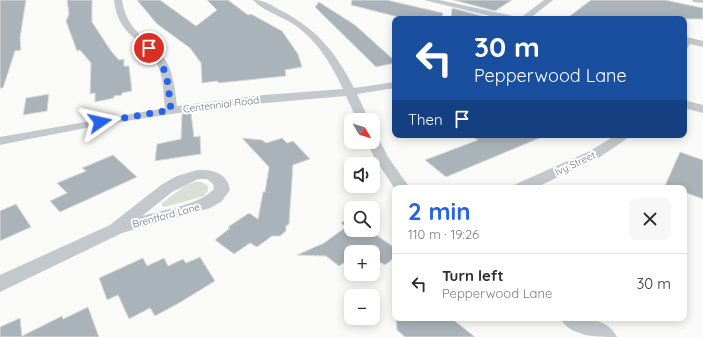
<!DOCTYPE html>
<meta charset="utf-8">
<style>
:root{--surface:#fff;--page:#f7f7f7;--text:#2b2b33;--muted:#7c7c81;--line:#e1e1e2;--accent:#2563eb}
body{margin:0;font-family:Quicksand,sans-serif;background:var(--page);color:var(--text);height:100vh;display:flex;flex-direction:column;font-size:15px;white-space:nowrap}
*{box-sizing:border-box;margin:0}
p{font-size:13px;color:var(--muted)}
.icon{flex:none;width:22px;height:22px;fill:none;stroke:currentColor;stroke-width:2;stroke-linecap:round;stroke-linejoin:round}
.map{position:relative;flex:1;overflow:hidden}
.details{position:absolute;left:392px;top:185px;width:295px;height:136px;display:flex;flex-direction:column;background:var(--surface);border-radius:8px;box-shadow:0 2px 10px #0003}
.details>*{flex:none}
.banner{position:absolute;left:392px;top:16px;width:295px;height:122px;border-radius:8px;box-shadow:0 2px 10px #0003;background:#1a4fa0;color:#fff;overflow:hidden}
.needle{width:26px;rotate:128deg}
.buttons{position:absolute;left:344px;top:113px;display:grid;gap:8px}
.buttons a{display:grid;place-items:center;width:36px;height:36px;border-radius:8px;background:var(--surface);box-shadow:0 2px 10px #0003;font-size:20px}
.pin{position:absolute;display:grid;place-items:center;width:34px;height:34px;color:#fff;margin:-17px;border:2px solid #fff;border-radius:50%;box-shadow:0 1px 4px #0007}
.me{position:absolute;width:44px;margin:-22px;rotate:79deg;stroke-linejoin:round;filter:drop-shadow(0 0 3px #0008)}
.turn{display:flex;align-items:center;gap:14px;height:84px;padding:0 16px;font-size:18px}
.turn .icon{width:52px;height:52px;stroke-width:2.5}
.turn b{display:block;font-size:28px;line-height:34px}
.then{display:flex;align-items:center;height:38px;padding:0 16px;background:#0003;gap:8px;font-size:15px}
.round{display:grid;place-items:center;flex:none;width:42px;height:42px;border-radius:8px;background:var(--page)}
.overview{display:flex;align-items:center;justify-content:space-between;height:68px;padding:0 16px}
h1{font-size:24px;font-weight:800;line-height:30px;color:var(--accent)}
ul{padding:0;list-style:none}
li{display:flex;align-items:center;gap:12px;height:60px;padding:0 16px;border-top:1px solid var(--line)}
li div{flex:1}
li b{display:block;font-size:15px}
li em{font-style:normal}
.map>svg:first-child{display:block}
</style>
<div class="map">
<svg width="703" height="337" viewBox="0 0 703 337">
<rect width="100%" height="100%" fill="#fafaf8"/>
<path fill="#dadfd7" d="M 195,182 L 202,182 L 208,186 L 208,191 L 204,196 L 165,207 L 162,206 L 162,203 L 186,185 Z"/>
<g fill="#aab3b9" stroke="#dcdcda">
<path d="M 0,0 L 26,0 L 20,38 L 21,50 L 15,51 L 3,88 L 0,88 Z"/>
<path d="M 67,0 L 92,0 L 92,22 L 111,51 L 119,60 L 124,59 L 124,66 L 129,66 L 132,91 L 122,93 L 122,95 L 114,96 L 114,98 L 95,102 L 95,93 L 90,94 L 91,63 L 80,50 L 77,51 L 66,21 L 69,14 Z"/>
<path d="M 137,0 L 160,0 L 196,26 L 217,10 L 207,0 L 228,0 L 248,15 L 251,14 L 282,31 L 298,54 L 302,67 L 285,70 L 286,76 L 219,83 L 217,81 L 202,83 L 201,63 L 190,48 L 157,24 Z"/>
<path d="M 352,0 L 387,0 L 443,13 L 442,19 L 406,19 L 351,5 Z"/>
<path d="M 453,0 L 512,0 L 495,11 Z"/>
<path d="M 591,0 L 665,0 L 703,8 L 703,19 L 566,19 Z"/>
<path d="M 319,2 L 355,25 L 395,61 L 395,63 L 376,67 L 315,7 Z"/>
<path d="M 452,8 L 486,17 L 482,19 L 451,19 Z"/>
<path d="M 49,94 L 47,111 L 23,115 L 26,98 Z"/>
<path d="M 191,113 L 194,137 L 200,136 L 201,154 L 155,161 L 157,144 L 181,139 L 182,114 Z"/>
<path d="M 469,135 L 547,135 L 446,177 L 425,160 L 478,140 Z"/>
<path d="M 242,138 L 262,140 L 266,143 L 282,138 L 287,143 L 293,141 L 310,159 L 293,165 L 289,224 L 286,226 L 286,231 L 280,236 L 272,236 L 257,247 L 250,243 L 234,254 L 215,240 L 230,228 L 228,227 L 249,213 L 258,219 L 263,192 L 265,192 L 269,167 Z"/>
<path d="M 680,152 L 703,160 L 703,199 L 684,192 L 684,188 L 664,188 Z"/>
<path d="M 113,155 L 137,177 L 60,212 L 50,201 L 67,193 L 57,183 L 86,171 L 82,168 Z"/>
<path d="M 16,204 L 31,227 L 0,241 L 0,211 Z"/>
<path d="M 351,216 L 351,230 L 369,230 L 395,248 L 395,257 L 385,265 L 380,262 L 373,267 L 373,252 L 351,252 L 351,263 L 348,260 L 339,266 L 326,256 L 297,255 L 324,243 L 346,227 L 341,223 Z"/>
<path d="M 200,257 L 215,281 L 179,303 L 155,316 L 150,308 L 129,319 L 118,295 L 107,300 L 99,278 L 143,258 L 147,266 L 164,258 L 168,266 L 183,259 L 186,263 Z"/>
<path d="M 88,307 L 99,337 L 0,337 L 0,327 L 20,318 L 22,336 L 62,316 L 63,319 Z"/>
<path d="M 396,318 L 451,318 L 475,337 L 405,337 L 397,330 Z"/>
</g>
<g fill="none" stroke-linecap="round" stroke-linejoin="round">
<g fill="#c3c8cc" fill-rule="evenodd">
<path d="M 114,0 L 122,0 C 127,34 149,36 166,61 C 174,75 175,91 177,106 L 264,95 L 343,89 C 331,63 315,37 290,22 C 278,15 262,10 253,0 C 264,0 269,4 278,9 C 316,28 335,51 354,88 L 395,82 L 395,88 L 357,94 L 369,120 L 357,120 L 346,96 C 302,100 259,103 216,108 C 143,117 71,130 0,145 L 0,137 L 165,108 C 163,93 164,76 156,62 C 140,36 118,36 114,0 Z"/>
<path d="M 424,0 L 439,0 L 513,16 L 517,19 L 502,19 Z"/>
<path d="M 544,0 L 553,0 L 529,19 L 519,19 Z"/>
<path d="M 692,0 L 703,0 L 703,3 L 693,2 Z"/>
<path d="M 687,37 L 703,41 L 703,47 L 690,44 L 687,48 L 684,49 L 684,38 Z"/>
<path d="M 684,100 L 703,105 L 703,113 L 684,108 Z"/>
<path d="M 616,135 L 632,135 L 600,157 L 535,188 L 514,188 L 516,184 L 590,151 Z"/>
<path d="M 373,136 L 378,137 L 388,157 L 410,188 L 395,188 L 395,189 L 374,157 L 367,142 L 373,142 Z"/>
<path d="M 197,170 C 213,170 227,172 230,190 L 221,202 L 210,208 L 122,233 L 0,292 L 0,275 L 110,225 L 161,185 L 177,176 ZM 198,179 L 207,179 L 213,184 L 214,189 C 199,205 163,210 142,216 L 172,192 Z"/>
<path d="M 560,318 C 580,318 607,316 617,337 C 597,337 570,337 560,318 Z"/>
</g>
</g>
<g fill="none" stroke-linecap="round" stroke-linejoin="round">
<path stroke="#2563eb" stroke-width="7" stroke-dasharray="0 12.6" d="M 100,122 L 171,110 C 167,81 170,71 149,48"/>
</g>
<g text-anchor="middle" stroke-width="4" stroke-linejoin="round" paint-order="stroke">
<g font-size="10" fill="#657683" stroke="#fff">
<text transform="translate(221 104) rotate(-7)" y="4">Centennial Road</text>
<text transform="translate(575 163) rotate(-25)" y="4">Ivy Street</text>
<text transform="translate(166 215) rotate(-15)" y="4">Brentford Lane</text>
</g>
</g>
</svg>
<div class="buttons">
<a><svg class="needle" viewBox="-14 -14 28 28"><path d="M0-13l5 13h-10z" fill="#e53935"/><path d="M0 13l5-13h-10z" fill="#7c7c81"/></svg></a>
<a><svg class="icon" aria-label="sound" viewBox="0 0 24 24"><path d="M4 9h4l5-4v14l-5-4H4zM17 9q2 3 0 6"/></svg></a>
<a><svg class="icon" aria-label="search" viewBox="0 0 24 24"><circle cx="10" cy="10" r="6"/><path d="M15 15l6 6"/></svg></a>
<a>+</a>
<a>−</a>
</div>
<div class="pin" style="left:149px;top:48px;background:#d93025"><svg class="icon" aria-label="arrive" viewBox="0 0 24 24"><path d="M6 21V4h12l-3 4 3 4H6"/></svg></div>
<svg class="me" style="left:100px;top:122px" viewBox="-20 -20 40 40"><path d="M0-17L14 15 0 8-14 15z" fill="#2563eb" stroke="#fff" stroke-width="4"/></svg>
<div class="banner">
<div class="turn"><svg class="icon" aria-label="left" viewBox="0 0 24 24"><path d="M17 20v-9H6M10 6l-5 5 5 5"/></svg><div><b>30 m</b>Pepperwood Lane</div></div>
<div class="then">Then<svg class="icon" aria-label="arrive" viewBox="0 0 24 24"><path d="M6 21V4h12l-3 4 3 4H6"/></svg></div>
</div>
<section class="details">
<div class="overview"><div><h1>2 min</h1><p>110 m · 19:26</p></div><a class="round"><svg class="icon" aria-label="close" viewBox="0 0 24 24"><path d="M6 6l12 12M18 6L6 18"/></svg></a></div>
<ul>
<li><svg class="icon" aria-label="left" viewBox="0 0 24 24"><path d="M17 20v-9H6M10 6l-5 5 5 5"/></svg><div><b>Turn left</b><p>Pepperwood Lane</p></div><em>30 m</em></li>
</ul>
</section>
</div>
